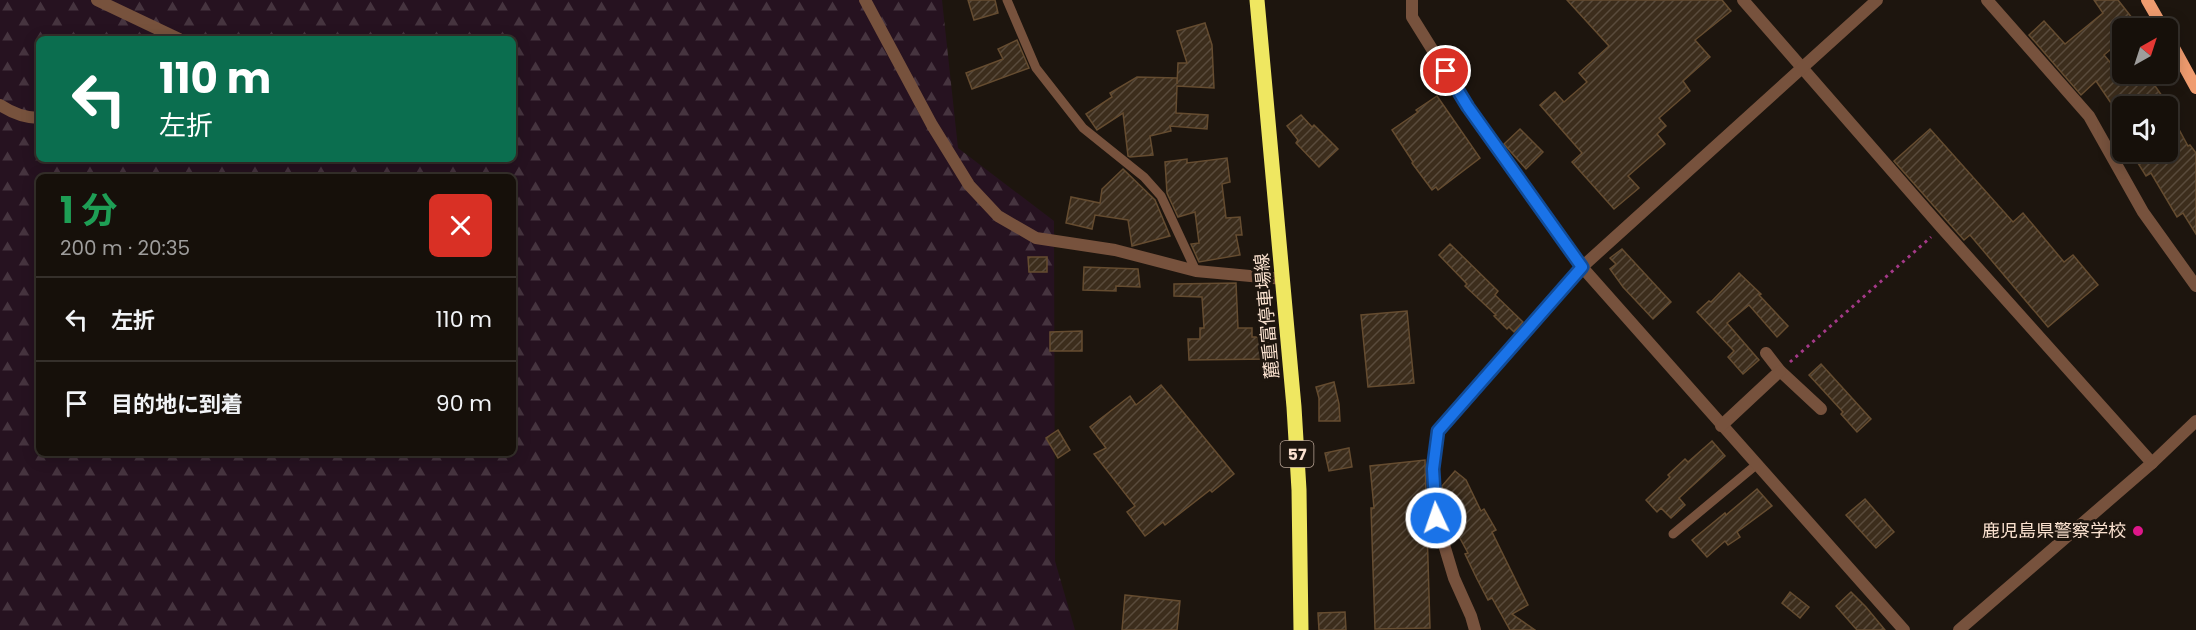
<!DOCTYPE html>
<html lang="ja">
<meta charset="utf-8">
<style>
:root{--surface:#16100a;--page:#231e18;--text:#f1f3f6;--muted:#9e9d9c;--line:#35302b}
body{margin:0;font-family:Poppins,"Noto Sans JP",sans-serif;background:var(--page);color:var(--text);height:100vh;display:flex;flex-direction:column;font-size:22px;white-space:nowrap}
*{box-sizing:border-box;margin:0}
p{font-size:20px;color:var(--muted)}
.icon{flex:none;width:33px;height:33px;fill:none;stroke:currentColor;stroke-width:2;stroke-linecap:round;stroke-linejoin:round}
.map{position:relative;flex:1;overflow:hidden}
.details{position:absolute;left:36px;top:174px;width:480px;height:282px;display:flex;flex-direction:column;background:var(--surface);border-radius:9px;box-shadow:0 3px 15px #0003,0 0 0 2px var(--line)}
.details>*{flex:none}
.banner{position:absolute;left:36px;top:36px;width:480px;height:126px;border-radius:9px;box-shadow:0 3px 15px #0003,0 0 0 2px var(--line);background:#0b6e4f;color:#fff;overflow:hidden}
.needle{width:39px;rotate:39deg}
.tools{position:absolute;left:2112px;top:18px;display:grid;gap:12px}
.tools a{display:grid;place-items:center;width:66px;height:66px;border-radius:9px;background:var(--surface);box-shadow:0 3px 15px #0003,0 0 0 2px var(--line);font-size:30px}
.pin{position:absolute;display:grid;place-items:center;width:51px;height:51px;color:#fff;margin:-26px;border:3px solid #fff;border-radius:50%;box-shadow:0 2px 6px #0007}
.me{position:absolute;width:66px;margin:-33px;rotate:357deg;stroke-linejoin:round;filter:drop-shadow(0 0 4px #0008)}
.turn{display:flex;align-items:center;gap:21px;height:126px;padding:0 24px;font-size:27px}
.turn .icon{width:78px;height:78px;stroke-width:2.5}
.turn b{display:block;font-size:42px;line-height:51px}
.round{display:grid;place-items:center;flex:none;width:63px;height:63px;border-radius:9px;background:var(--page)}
.headline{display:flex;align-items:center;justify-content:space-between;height:102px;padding:0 24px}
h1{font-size:36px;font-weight:700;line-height:45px;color:#1e9e55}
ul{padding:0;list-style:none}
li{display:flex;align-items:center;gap:18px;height:84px;padding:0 24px;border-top:2px solid var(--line)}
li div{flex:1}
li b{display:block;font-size:22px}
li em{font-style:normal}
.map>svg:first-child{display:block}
</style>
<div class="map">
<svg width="2196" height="630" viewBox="0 0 2196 630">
<defs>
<pattern id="forest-firs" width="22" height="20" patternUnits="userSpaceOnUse" patternTransform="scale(1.5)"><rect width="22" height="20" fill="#261220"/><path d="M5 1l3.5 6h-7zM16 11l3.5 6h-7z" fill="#46343f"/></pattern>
<pattern id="building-hatch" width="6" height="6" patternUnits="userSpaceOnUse" patternTransform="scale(1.5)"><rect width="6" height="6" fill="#3c2d1c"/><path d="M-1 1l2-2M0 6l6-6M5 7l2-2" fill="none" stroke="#594b3c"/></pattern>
</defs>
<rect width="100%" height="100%" fill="#1d150e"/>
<path fill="url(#forest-firs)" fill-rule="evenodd" d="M 0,0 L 942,0 L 958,148 L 1054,221 L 1055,561 L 1075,630 L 0,630 ZM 39,39 L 513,39 L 513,159 L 39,159 ZM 39,177 L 513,177 L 513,453 L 39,453 Z"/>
<g fill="url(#building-hatch)" stroke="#654c30" stroke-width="1.5">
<path d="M 968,0 L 995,0 L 998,13 L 974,20 Z"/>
<path d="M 1567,0 L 1722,0 L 1731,11 L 1695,40 L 1710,57 L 1683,81 L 1690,91 L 1659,118 L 1666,126 L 1657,134 L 1665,144 L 1628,176 L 1639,188 L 1614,209 L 1572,162 L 1582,153 L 1540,105 L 1555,92 L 1564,102 L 1587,82 L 1579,73 L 1609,46 Z"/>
<path d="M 2094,0 L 2118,0 L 2140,28 L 2122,28 L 2122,40 L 2104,55 L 2120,74 L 2154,74 L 2153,83 L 2169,106 L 2113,106 L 2096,81 L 2081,95 L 2029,35 L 2044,21 L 2065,44 L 2103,13 Z"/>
<path d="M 1205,23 L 1212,45 L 1214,88 L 1177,86 L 1176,113 L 1208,115 L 1207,129 L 1170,126 L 1171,131 L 1150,136 L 1153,155 L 1130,157 L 1128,156 L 1123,113 L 1097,130 L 1086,114 L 1112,97 L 1110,93 L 1137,77 L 1177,78 L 1177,84 L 1178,63 L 1187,63 L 1177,31 Z"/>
<path d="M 1017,40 L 1029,68 L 972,89 L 966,73 L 1003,59 L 998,49 Z"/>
<path d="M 1437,96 L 1480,158 L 1438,190 L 1436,187 L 1432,190 L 1412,163 L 1413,162 L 1392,130 L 1418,112 L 1416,110 Z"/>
<path d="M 2168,109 L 2188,146 L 2190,145 L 2196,153 L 2196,234 L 2183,213 L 2177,217 L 2151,173 L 2146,176 L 2131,152 L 2168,152 Z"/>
<path d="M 1301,115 L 1312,127 L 1314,125 L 1338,149 L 1319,167 L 1296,143 L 1298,140 L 1287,126 Z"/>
<path d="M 1520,129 L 1543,152 L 1526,169 L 1504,144 Z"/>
<path d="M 1930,129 L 2013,222 L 2023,213 L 2064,262 L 2073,255 L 2098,285 L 2048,327 L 1970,235 L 1964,240 L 1894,161 Z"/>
<path d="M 1227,158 L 1230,182 L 1222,184 L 1226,218 L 1240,217 L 1242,235 L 1236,235 L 1240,255 L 1199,262 L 1191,244 L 1199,243 L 1195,212 L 1178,217 L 1167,193 L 1165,162 L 1187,159 L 1187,163 Z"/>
<path d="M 1123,169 L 1155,200 L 1170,236 L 1132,246 L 1128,220 L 1095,215 L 1092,229 L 1066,223 L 1071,197 L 1100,203 L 1102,189 Z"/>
<path d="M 1450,244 L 1498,291 L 1495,295 L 1523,322 L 1514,332 L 1509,327 L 1507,329 L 1494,316 L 1496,315 L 1465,286 L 1467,284 L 1439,255 Z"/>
<path d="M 1622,249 L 1671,302 L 1653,319 L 1623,287 L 1610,269 L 1616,264 L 1610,258 Z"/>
<path d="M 1028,257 L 1047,257 L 1047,272 L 1029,272 Z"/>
<path d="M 1084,267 L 1138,269 L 1140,287 L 1116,286 L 1116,291 L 1083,290 Z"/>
<path d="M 1739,273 L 1761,294 L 1759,295 L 1788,326 L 1777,337 L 1749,305 L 1727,323 L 1759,360 L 1743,374 L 1728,357 L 1734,351 L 1697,312 L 1709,301 L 1711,302 Z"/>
<path d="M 1236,283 L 1238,328 L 1252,328 L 1252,337 L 1268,337 L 1269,359 L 1189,360 L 1188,339 L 1200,339 L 1200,328 L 1204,328 L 1202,297 L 1174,296 L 1174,284 Z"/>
<path d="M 1407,311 L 1414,383 L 1368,387 L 1361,315 Z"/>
<path d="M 1082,331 L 1082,351 L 1050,351 L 1050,332 Z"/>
<path d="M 1821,364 L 1871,419 L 1857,432 L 1841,414 L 1843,412 L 1809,375 Z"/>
<path d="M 1334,382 L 1339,404 L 1340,421 L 1319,421 L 1319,398 L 1316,387 Z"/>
<path d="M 1161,385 L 1234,474 L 1212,492 L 1210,490 L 1165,525 L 1163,522 L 1145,536 L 1127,512 L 1135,506 L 1094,454 L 1106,448 L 1090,427 L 1130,396 L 1136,405 Z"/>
<path d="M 1058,430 L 1070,450 L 1058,458 L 1046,438 Z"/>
<path d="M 1712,441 L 1725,456 L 1679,498 L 1685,505 L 1671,518 L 1661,508 L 1657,512 L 1646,500 L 1670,477 L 1668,475 L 1685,459 L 1688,462 Z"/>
<path d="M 1349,448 L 1352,467 L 1329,471 L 1325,453 Z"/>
<path d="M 1425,460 L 1430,628 L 1375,629 L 1371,508 L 1374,508 L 1370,466 Z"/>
<path d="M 1455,471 L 1466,480 L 1481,511 L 1484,509 L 1496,530 L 1492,532 L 1528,605 L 1512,614 L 1535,630 L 1510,630 L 1492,598 L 1488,600 L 1477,579 L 1465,554 L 1468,553 L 1444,509 L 1442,486 Z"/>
<path d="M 1757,489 L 1772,506 L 1737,532 L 1740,537 L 1728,545 L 1725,541 L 1707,557 L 1692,540 L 1725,513 L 1726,515 Z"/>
<path d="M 1865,499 L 1894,532 L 1876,548 L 1846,515 Z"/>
<path d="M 1790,592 L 1809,607 L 1800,618 L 1782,603 Z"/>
<path d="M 1851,592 L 1866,607 L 1885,630 L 1857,630 L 1836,606 Z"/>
<path d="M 1125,595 L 1180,601 L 1177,630 L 1122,630 Z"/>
<path d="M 1345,612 L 1346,630 L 1319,630 L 1318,613 Z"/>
</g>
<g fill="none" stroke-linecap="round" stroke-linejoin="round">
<path stroke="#a43988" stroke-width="3" stroke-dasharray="3 4.5" stroke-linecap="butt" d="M 1790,362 L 1931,237"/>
<g stroke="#77523d" stroke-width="9">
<path d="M 1007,0 L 1036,68 L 1083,128 L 1144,177 L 1161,196 L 1196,271"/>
<path d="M 1673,534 L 1756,465"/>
</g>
<g stroke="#77523d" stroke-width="12">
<path d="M 97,0 L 179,39"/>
<path d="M 865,0 L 932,125 L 969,185 L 998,216 L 1036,238 L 1115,250 L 1196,271 L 1283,279"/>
<path d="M 1412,0 L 1412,17 L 1468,107 L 1582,267 L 1904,630"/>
<path d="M 1743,0 L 1941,227 L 2152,463"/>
<path d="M 1987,0 L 2089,116 L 2143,212 L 2196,286"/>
<path d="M 0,105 C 12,113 25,118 39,118"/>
<path d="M 1766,353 L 1780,371 L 1821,409"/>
<path d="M 1721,426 L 1780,371"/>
<path d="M 1475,630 L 1471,616 L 1454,578 L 1436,518 L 1433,469 L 1438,431 L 1582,267 L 1877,0"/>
<path d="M 1959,630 L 2152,463 L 2196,421"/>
</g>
<g stroke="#f09c6f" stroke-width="12">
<path d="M 2147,0 L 2163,28"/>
<path d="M 2168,37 L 2196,88"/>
</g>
<path stroke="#efe761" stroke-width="15" d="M 1257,0 L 1294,407 L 1299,490 L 1301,630"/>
</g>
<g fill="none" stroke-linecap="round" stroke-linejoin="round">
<defs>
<path id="route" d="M 1436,518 L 1433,469 L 1438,431 L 1582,267 L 1468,107 L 1446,71"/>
</defs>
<use href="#route" stroke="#114b97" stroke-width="15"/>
<use href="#route" stroke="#1a73e8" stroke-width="10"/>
</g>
<circle fill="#de178a" stroke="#1d150e" stroke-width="2" cx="2138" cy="531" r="6"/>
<g text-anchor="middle" stroke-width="6" stroke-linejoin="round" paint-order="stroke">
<rect fill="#1d150e" stroke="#b8a495" stroke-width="1.5" x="1280.5" y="441" width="33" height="26" rx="4.5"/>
<g font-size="16" font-weight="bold" fill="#fae1cf">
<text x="1297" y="460">57</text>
</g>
<g font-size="18" fill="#fae1cf" stroke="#1d150e">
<text transform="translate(1267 316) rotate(-95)" y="6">麓重富停車場線</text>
</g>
<g font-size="18" fill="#fae1cf" stroke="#1d150e" text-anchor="end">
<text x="2126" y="537">鹿児島県警察学校</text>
</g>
</g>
</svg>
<div class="tools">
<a><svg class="needle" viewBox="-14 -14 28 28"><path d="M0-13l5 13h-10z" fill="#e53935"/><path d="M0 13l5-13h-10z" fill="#9e9d9c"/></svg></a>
<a><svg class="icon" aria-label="sound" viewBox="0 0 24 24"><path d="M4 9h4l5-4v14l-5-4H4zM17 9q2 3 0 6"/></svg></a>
</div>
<div class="pin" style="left:1446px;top:71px;background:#d93025"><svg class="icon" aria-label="arrive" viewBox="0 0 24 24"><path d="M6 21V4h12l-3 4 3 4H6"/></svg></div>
<svg class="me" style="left:1436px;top:518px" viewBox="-20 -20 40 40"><circle r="17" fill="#1a73e8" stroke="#fff" stroke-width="3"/><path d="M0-11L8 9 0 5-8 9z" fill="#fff"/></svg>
<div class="banner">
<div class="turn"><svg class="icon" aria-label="left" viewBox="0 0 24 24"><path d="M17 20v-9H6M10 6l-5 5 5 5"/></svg><div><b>110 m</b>左折</div></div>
</div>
<section class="details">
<div class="headline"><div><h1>1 分</h1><p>200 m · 20:35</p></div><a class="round" style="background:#d93025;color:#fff"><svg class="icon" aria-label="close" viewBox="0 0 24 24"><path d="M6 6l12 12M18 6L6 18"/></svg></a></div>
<ul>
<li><svg class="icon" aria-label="left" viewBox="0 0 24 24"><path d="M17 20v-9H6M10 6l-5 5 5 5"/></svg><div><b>左折</b></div><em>110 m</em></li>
<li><svg class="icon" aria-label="arrive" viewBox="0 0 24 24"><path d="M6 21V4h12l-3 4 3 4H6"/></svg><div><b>目的地に到着</b></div><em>90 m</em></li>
</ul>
</section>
</div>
